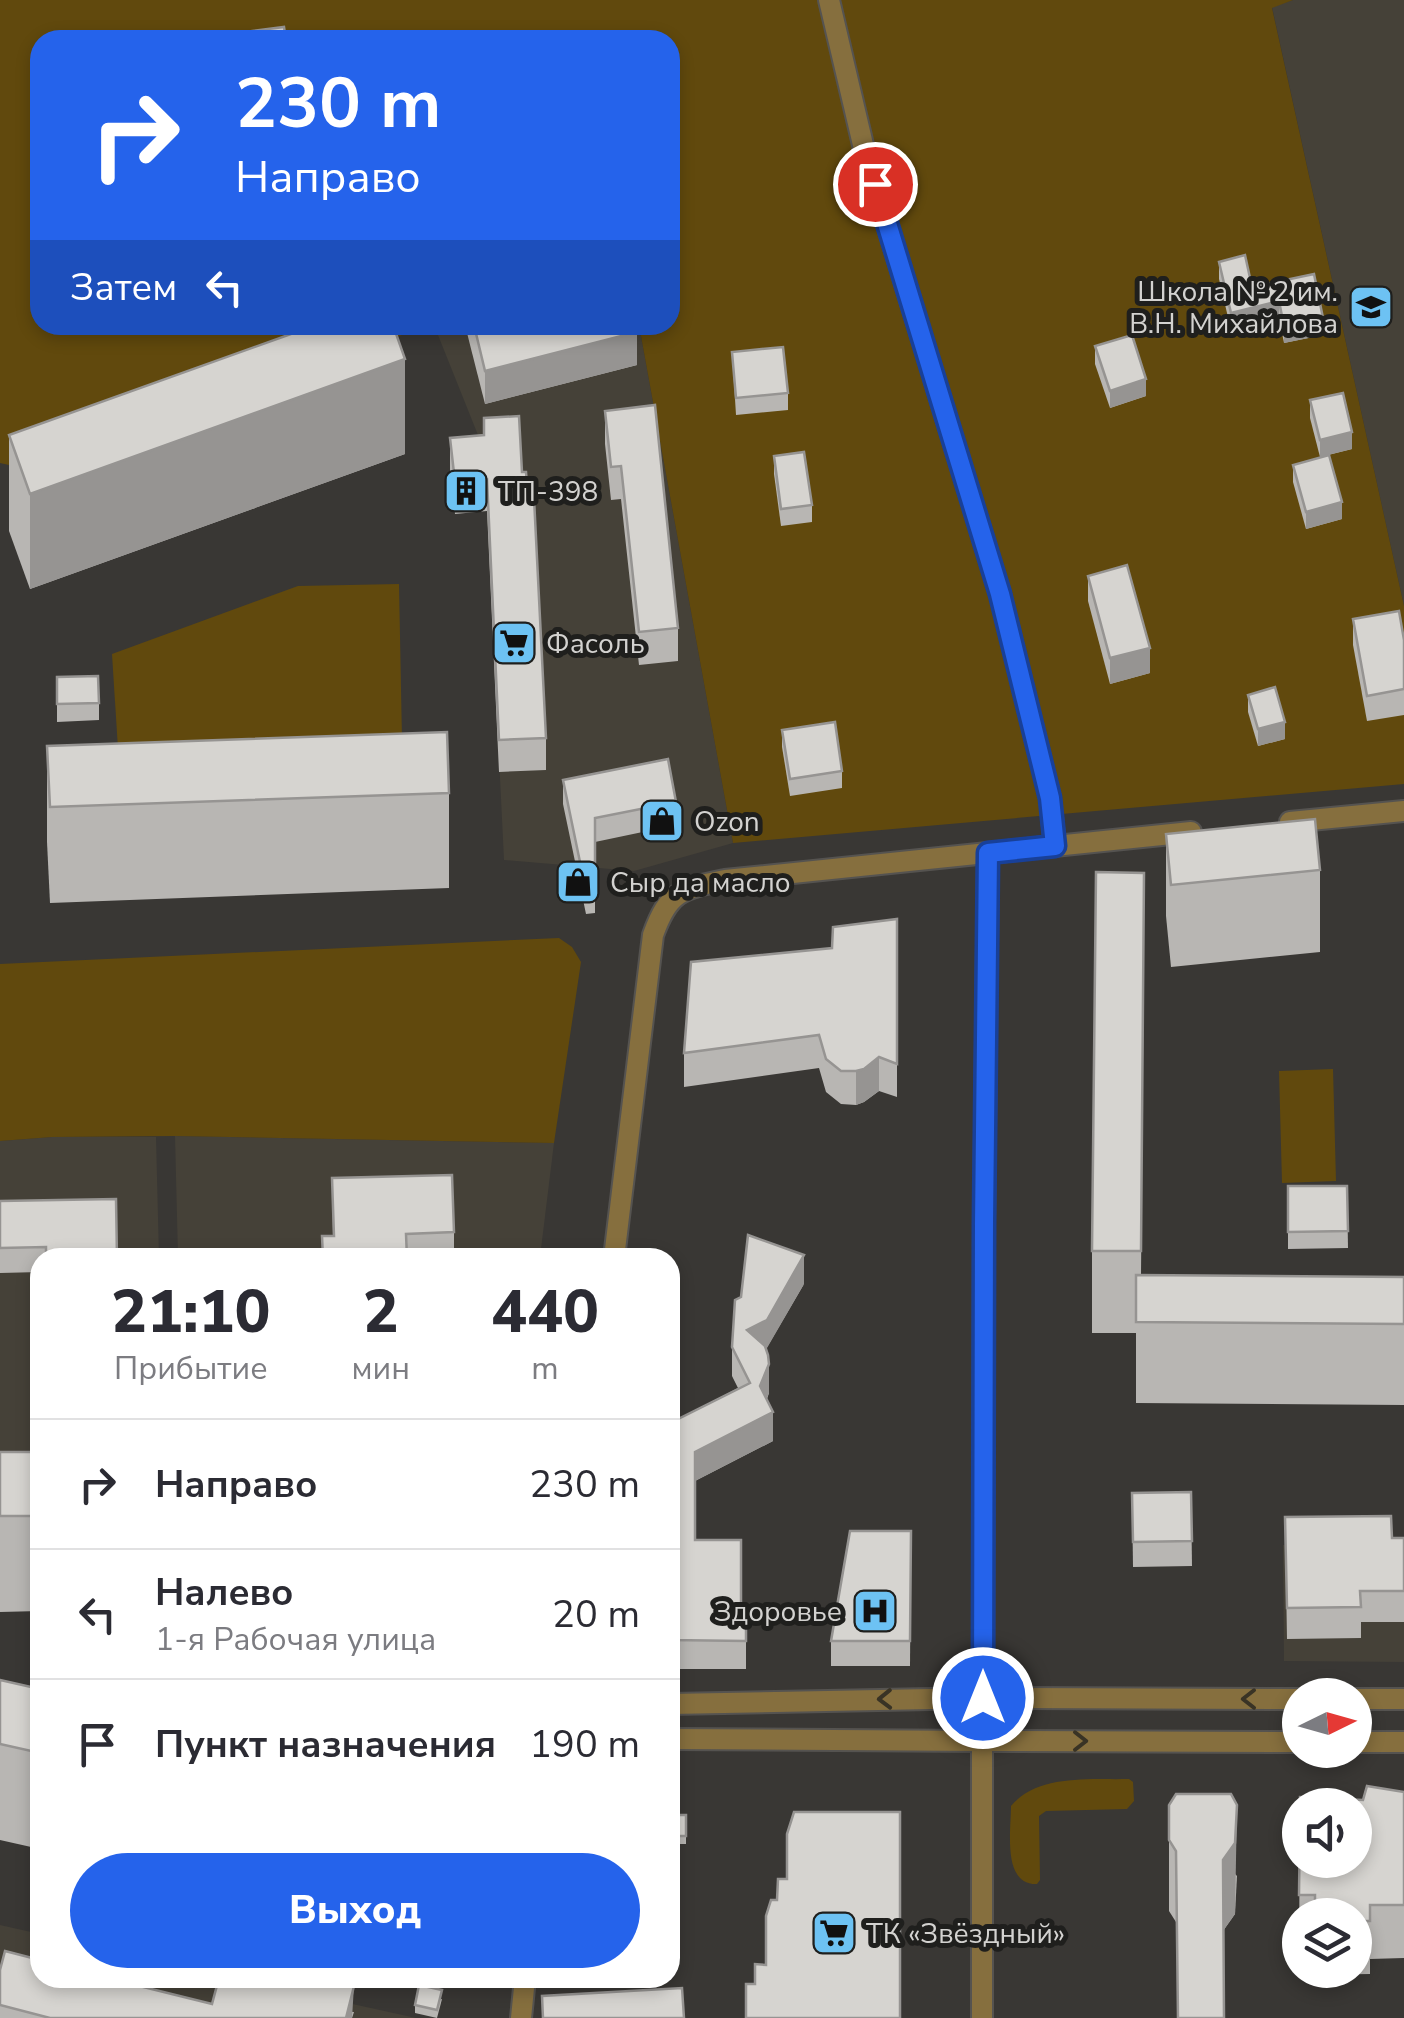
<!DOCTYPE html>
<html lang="ru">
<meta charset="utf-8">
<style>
:root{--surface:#fff;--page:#f2f2f3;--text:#2b2b33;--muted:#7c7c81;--line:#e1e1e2;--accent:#2563eb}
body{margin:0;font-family:"Nunito Sans",sans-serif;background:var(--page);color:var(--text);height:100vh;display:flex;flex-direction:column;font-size:38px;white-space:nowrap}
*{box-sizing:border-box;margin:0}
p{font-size:32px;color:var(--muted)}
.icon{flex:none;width:55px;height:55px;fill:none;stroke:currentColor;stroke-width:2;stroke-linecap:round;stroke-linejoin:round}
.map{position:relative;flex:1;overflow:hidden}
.sheet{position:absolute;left:30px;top:1248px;width:650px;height:740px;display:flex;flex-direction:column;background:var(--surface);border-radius:30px;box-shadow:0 5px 15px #0003}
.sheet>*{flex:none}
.banner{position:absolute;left:30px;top:30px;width:650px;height:305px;border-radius:30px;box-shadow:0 5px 15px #0003;background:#2563eb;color:#fff;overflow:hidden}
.needle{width:65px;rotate:85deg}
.fabs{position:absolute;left:1282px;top:1678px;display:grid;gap:20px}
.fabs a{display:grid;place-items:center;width:90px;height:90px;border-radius:50%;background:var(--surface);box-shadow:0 5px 15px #0003;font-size:50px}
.pin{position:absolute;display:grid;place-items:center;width:85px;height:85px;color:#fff;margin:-42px;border:5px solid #fff;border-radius:50%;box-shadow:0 2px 10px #0007}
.me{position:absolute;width:110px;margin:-55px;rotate:0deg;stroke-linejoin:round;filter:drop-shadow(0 0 8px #0008)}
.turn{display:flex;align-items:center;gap:35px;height:210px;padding:0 40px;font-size:45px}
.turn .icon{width:130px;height:130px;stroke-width:2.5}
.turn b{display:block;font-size:70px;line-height:85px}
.then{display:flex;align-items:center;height:95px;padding:0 40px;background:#0003;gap:20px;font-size:38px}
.eta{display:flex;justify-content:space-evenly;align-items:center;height:170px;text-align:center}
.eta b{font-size:60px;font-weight:800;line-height:70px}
.cta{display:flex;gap:20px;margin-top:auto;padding:20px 40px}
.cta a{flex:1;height:115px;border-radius:60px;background:var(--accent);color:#fff;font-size:40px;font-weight:800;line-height:115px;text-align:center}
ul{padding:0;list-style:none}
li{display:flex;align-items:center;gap:30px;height:130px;padding:0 40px;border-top:2px solid var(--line)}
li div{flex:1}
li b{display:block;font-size:38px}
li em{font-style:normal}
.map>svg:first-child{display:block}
</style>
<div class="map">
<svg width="1404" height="2018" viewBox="0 0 1404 2018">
<rect width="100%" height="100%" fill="#393734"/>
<g fill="#454138">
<path d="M 1293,0 L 1404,0 L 1404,606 L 1272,7 Z"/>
<path d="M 434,325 L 639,325 L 733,843 L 634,871 L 504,860 L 484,450 Z"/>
<path d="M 175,1136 L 554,1143 L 540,1257 L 178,1257 Z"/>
<path d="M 52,1137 L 156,1137 L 159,1257 L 40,1258 L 40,1463 L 0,1463 L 0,1141 Z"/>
<path d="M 1404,1544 L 1404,1662 L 1284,1661 L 1283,1545 Z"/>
<path d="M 0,1925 L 40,1934 L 40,1978 L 235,1978 L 416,2018 L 0,2018 Z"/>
</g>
<g fill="#61490d">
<path d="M 0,0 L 1293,0 L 1272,8 L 1404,606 L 1404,784 L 733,843 L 639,325 L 670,325 L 670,40 L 40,40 L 40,325 L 430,325 L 27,469 L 0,463 Z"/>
<path d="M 399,584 L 402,740 L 118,749 L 112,654 L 298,586 Z"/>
<path d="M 559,938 L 572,947 L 581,962 L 554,1143 L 175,1136 L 52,1137 L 0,1141 L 0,964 Z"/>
<path d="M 1333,1069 L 1336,1181 L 1282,1183 L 1279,1071 Z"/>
<path d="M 1129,1779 L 1133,1782 L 1134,1801 L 1127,1809 L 1046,1811 L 1039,1816 L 1040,1880 L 1037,1884 C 1002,1885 1011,1831 1011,1806 C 1038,1774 1090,1780 1129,1779 Z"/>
</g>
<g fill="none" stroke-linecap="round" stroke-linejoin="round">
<defs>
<g id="minor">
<path d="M 829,0 L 864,149 L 1000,594 L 1050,798 L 1055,846"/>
<path d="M 1290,822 L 1404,811"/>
<path d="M 614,1258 L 653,935 C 669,891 681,889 725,880 L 1191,832"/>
<path d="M 670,1704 L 983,1698 L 984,1223 L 988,853"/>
<path d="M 670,1739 L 982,1741 L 982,2018"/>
<path d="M 521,2018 L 525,1978"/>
</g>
<g id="tertiary">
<path d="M 1300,1699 L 983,1698 L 982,1741 L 1300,1742"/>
<path d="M 1355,1699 L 1404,1699"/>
<path d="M 1355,1742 L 1404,1742"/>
</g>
</defs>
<use href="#minor" stroke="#555350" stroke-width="24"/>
<use href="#tertiary" stroke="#555350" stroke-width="24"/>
<use href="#minor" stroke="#866f3e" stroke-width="20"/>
<use href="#tertiary" stroke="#866f3e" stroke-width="20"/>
</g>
<g fill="#b8b6b3">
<path d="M 1219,262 L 1252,287 L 1314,274 L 1323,335 L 1284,343 L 1279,318 L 1231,330 L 1219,279 Z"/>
<path d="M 465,325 L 636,325 L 637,365 L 485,404 Z"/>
<path d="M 1095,346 L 1146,396 L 1110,408 L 1095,364 Z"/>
<path d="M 732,352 L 788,393 L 788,410 L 736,415 Z"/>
<path d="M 1310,400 L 1352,449 L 1320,457 L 1310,418 Z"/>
<path d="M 605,411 L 678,628 L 678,661 L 639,665 L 621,499 L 611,500 L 605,444 Z"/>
<path d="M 484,418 L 522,472 L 528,498 L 546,738 L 546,770 L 499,772 L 487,511 L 455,514 L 450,471 L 450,438 L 484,435 Z"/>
<path d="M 9,435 L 405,454 L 30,589 L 9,531 Z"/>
<path d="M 774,456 L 812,505 L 812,522 L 781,526 L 774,474 Z"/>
<path d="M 1293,465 L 1342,519 L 1306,529 L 1293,482 Z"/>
<path d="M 1088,576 L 1150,673 L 1110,684 L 1088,601 Z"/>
<path d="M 1353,619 L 1404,640 L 1404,715 L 1367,721 L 1353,645 Z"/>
<path d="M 57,677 L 99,703 L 99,720 L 57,722 Z"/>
<path d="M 1248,695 L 1285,739 L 1258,746 L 1248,712 Z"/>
<path d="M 782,730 L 842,771 L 842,788 L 790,796 L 782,747 Z"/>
<path d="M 47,746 L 449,793 L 449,888 L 50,903 L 47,842 Z"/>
<path d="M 563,780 L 676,802 L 676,825 L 595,842 L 595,913 L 586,914 L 563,804 Z"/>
<path d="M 1166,834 L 1320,870 L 1320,952 L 1171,967 L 1166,916 Z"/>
<path d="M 897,919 L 897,1097 L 879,1091 L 864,1102 L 856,1105 L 841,1104 L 826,1092 L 819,1068 L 684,1087 L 684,1053 L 832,948 Z"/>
<path d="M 1144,955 L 1141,1275 L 1404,1277 L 1404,1405 L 1136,1403 L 1136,1333 L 1092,1333 L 1092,1251 Z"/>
<path d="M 332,1178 L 454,1232 L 454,1258 L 322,1258 L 333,1236 Z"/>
<path d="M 1288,1186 L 1347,1186 L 1348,1248 L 1288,1249 Z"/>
<path d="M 0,1201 L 117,1258 L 40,1258 L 40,1272 L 0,1273 Z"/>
<path d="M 804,1284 L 766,1349 L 769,1393 L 767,1399 L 773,1441 L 695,1481 L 695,1540 L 741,1618 L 746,1618 L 746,1669 L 670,1669 L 670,1417 L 672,1422 L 738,1388 L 732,1376 L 732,1347 Z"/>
<path d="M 0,1452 L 40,1452 L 40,1611 L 0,1612 Z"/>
<path d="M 1191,1492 L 1192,1566 L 1133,1567 L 1132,1493 Z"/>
<path d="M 1285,1517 L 1392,1538 L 1404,1538 L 1404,1622 L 1361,1622 L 1361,1638 L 1287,1639 Z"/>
<path d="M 911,1531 L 910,1666 L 831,1666 L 831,1641 Z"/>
<path d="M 0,1680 L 40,1689 L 40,1849 L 0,1840 Z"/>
<path d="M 1404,1792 L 1404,1958 L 1370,1959 L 1370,1974 L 1315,1975 L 1315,1970 L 1355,1970 L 1355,1915 L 1300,1915 L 1299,1949 L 1300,1814 Z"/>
<path d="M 1169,1805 L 1237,1876 L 1235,1914 L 1223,1931 L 1176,1922 L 1169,1911 Z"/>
<rect x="670" y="1815" width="16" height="29"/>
<path d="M 0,1970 L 212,2004 L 354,2012 L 352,2018 L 0,2018 Z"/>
<path d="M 442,1999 L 437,2018 L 415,2013 L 415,2005 Z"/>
</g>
<g fill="#969492">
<path d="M 1279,301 L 1279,318 L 1231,330 L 1231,313 Z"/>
<path d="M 1323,318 L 1323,335 L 1284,343 L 1284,326 Z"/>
<path d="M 637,332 L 637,365 L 485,404 L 485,371 Z"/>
<path d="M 405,359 L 405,454 L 30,589 L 30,494 Z"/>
<path d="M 1146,379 L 1146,396 L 1110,408 L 1110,391 Z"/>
<path d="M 1352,432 L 1352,449 L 1320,457 L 1320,440 Z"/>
<path d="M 1342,502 L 1342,519 L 1306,529 L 1306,512 Z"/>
<path d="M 1150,648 L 1150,673 L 1110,684 L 1110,658 Z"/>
<path d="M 1285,722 L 1285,739 L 1258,746 L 1258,729 Z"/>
<path d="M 879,1057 L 879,1091 L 864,1102 L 856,1105 L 856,1071 Z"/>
<path d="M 804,1255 L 804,1284 L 767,1348 L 747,1359 L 747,1330 Z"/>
<path d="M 769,1364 L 769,1393 L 760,1415 L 760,1386 Z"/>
<path d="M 773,1412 L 773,1441 L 695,1481 L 695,1452 Z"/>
<path d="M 1237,1805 L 1235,1914 L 1223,1931 L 1223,1860 Z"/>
<path d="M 354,1986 L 352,2018 L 346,2018 Z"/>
</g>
<g fill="#d6d4d0" stroke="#969492" stroke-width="2.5">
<path d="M 284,27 L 286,40 L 238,40 L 237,33 Z"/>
<path d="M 1245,255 L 1252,287 L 1314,274 L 1323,318 L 1284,326 L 1279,301 L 1231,313 L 1219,262 Z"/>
<path d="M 316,325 L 393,325 L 405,359 L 30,494 L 9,435 Z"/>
<path d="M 474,325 L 636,325 L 637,332 L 485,371 Z"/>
<path d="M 1132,335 L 1146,379 L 1110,391 L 1095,346 Z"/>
<path d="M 783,347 L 788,393 L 736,398 L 732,352 Z"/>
<path d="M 1343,393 L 1352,432 L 1320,440 L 1310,400 Z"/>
<path d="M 655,405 L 678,628 L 639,632 L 621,466 L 611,467 L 605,411 Z"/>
<path d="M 519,416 L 522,472 L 526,472 L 528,498 L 534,498 L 546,738 L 499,740 L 487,479 L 455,482 L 450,438 L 484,435 L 484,418 Z"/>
<path d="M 804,452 L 812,505 L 781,509 L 774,456 Z"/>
<path d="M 1329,455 L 1342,502 L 1306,512 L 1293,465 Z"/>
<path d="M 1127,565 L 1150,648 L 1110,658 L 1088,576 Z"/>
<path d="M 1399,611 L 1404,640 L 1404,689 L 1367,696 L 1353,619 Z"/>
<path d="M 98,676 L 99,703 L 57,704 L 57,677 Z"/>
<path d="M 1275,687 L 1285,722 L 1258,729 L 1248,695 Z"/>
<path d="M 835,722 L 842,771 L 790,779 L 782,730 Z"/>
<path d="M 447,732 L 449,793 L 50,807 L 47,746 Z"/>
<path d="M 668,759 L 676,802 L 595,818 L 595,890 L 586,891 L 563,780 Z"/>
<path d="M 1315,819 L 1320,870 L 1171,885 L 1166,834 Z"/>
<path d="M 1096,872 L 1144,873 L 1141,1251 L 1092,1251 Z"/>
<path d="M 897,919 L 897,1064 L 879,1057 L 864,1069 L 856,1071 L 841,1071 L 826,1059 L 819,1035 L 684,1053 L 691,962 L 832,948 L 833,927 Z"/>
<path d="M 452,1175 L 454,1232 L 406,1234 L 407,1258 L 323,1258 L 322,1236 L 334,1236 L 332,1178 Z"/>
<path d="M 1288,1186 L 1347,1186 L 1348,1231 L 1288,1232 Z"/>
<path d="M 116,1199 L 117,1258 L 46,1258 L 46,1247 L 0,1248 L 0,1201 Z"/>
<path d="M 748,1235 L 804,1255 L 767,1320 L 747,1330 L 765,1346 L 768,1355 L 769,1364 L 760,1386 L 773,1412 L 695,1452 L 695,1540 L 741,1540 L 741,1618 L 746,1618 L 746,1641 L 670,1640 L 670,1417 L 672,1422 L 750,1383 L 732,1347 L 735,1300 L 741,1297 Z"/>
<path d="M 1136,1275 L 1404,1277 L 1404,1324 L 1136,1322 Z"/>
<rect x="0" y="1452" width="40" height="64"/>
<path d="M 1191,1492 L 1192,1541 L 1133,1542 L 1132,1493 Z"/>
<path d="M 1391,1516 L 1392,1538 L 1404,1538 L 1404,1591 L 1360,1591 L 1361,1607 L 1287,1608 L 1285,1517 Z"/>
<path d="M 850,1531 L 911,1531 L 910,1641 L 831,1641 Z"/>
<path d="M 0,1680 L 40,1689 L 40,1753 L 0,1744 Z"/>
<path d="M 1367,1786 L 1404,1792 L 1404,1905 L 1370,1905 L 1370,1921 L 1355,1921 L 1355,1915 L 1315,1915 L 1315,1895 L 1299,1895 L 1300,1814 L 1300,1860 L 1355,1860 L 1355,1805 L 1300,1805 L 1300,1797 L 1363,1800 Z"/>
<path d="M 1176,1794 L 1231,1794 L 1237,1805 L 1235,1843 L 1223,1860 L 1224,2018 L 1178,2018 L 1176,1851 L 1169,1840 L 1169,1805 Z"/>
<path d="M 794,1812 L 900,1812 L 900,2018 L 746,2018 L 746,1984 L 755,1984 L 755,1964 L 766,1965 L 766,1916 L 771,1900 L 777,1900 L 778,1879 L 787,1879 L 787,1834 Z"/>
<rect x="670" y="1815" width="16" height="21"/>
<path d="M 5,1951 L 40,1960 L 40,1978 L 107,1978 L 212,2004 L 219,1978 L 319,1978 L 354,1986 L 346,2018 L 50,2018 L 0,2005 L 0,1970 Z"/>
<path d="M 419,1985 L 442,1990 L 437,2010 L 415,2005 Z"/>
<path d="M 682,1988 L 684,2018 L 543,2018 L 542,1996 Z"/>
</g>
<defs><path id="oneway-chevron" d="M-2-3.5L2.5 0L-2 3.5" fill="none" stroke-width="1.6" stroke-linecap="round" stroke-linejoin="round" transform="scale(2.5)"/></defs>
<g stroke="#393325">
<use href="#oneway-chevron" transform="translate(885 1699) rotate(179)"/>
<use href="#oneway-chevron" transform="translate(1249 1699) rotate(180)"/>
<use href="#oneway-chevron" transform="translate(1080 1741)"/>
</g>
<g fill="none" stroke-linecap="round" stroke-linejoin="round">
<defs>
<path id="route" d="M 875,184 L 1000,594 L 1050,798 L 1055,846 L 988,853 L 984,1223 L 983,1698"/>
</defs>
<use href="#route" stroke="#184099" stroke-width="25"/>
<use href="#route" stroke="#2563eb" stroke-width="18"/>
</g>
<defs>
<symbol id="school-square" viewBox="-11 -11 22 22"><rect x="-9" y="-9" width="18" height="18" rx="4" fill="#6dc2f3" stroke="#1f1f1d"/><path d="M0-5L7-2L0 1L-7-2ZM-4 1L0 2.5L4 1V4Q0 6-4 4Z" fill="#111"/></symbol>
<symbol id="building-square" viewBox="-11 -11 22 22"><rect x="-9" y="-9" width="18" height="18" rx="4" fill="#6dc2f3" stroke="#1f1f1d"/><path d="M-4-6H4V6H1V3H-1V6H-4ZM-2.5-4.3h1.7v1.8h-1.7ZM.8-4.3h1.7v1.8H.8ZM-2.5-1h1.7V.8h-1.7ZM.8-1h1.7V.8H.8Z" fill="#111"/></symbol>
<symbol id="supermarket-square" viewBox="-11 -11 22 22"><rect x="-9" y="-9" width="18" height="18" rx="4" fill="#6dc2f3" stroke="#1f1f1d"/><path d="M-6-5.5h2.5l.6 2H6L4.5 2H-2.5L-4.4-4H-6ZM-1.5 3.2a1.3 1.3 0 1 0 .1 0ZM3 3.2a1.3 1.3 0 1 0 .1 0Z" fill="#111"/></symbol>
<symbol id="shop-square" viewBox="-11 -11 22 22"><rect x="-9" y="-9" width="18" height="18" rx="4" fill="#6dc2f3" stroke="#1f1f1d"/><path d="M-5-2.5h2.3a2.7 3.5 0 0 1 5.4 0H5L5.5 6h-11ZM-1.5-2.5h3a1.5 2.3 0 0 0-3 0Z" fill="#111"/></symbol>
<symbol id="hospital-square" viewBox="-11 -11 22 22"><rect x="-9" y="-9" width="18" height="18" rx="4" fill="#6dc2f3" stroke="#1f1f1d"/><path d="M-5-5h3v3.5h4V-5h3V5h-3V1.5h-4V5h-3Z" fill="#111"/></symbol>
</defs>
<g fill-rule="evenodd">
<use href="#school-square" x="1346" y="282" width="50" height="50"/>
<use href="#building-square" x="441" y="466" width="50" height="50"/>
<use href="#supermarket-square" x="489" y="618" width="50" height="50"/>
<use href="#shop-square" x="637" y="796" width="50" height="50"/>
<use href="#shop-square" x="553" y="857" width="50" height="50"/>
<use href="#hospital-square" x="850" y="1586" width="50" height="50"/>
<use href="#supermarket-square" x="809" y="1908" width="50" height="50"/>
</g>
<g text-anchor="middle" stroke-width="10" stroke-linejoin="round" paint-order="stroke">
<g font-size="28" fill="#d3d2d0" stroke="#1f1f1d" text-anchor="start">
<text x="1338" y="301" text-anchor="end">Школа № 2 им.<tspan x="1338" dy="32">В.Н. Михайлова</tspan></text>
<text x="498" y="501">ТП-398</text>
<text x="546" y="653">Фасоль</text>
<text x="694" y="831">Ozon</text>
<text x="610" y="892">Сыр да масло</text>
<text x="842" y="1621" text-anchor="end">Здоровье</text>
<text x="866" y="1943">ТК «Звёздный»</text>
</g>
</g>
</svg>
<div class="fabs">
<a><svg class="needle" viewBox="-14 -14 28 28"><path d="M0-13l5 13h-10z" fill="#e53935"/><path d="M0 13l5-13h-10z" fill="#7c7c81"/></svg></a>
<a><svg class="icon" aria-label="sound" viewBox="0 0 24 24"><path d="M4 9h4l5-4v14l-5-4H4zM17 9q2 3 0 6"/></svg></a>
<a><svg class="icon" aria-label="layers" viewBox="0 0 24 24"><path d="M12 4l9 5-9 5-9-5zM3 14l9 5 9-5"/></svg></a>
</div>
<div class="pin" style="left:875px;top:184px;background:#d93025"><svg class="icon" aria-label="arrive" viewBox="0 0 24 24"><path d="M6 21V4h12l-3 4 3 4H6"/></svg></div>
<svg class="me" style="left:983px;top:1698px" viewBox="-20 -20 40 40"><circle r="17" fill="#2563eb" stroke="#fff" stroke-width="3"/><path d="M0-11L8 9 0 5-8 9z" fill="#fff"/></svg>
<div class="banner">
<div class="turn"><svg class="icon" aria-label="right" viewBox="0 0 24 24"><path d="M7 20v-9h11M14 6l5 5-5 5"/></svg><div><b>230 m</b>Направо</div></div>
<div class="then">Затем<svg class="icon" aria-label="left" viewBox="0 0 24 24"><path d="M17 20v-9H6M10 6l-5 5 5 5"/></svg></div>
</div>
<section class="sheet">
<div class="eta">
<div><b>21:10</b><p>Прибытие</p></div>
<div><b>2</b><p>мин</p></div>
<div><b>440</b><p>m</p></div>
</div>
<ul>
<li><svg class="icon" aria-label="right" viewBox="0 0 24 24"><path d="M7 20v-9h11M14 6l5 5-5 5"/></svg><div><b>Направо</b></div><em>230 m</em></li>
<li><svg class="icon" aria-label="left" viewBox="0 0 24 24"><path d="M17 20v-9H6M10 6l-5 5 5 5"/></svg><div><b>Налево</b><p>1-я Рабочая улица</p></div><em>20 m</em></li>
<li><svg class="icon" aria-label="arrive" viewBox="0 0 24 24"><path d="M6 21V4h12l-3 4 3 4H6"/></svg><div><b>Пункт назначения</b></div><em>190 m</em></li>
</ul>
<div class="cta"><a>Выход</a></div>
</section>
</div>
